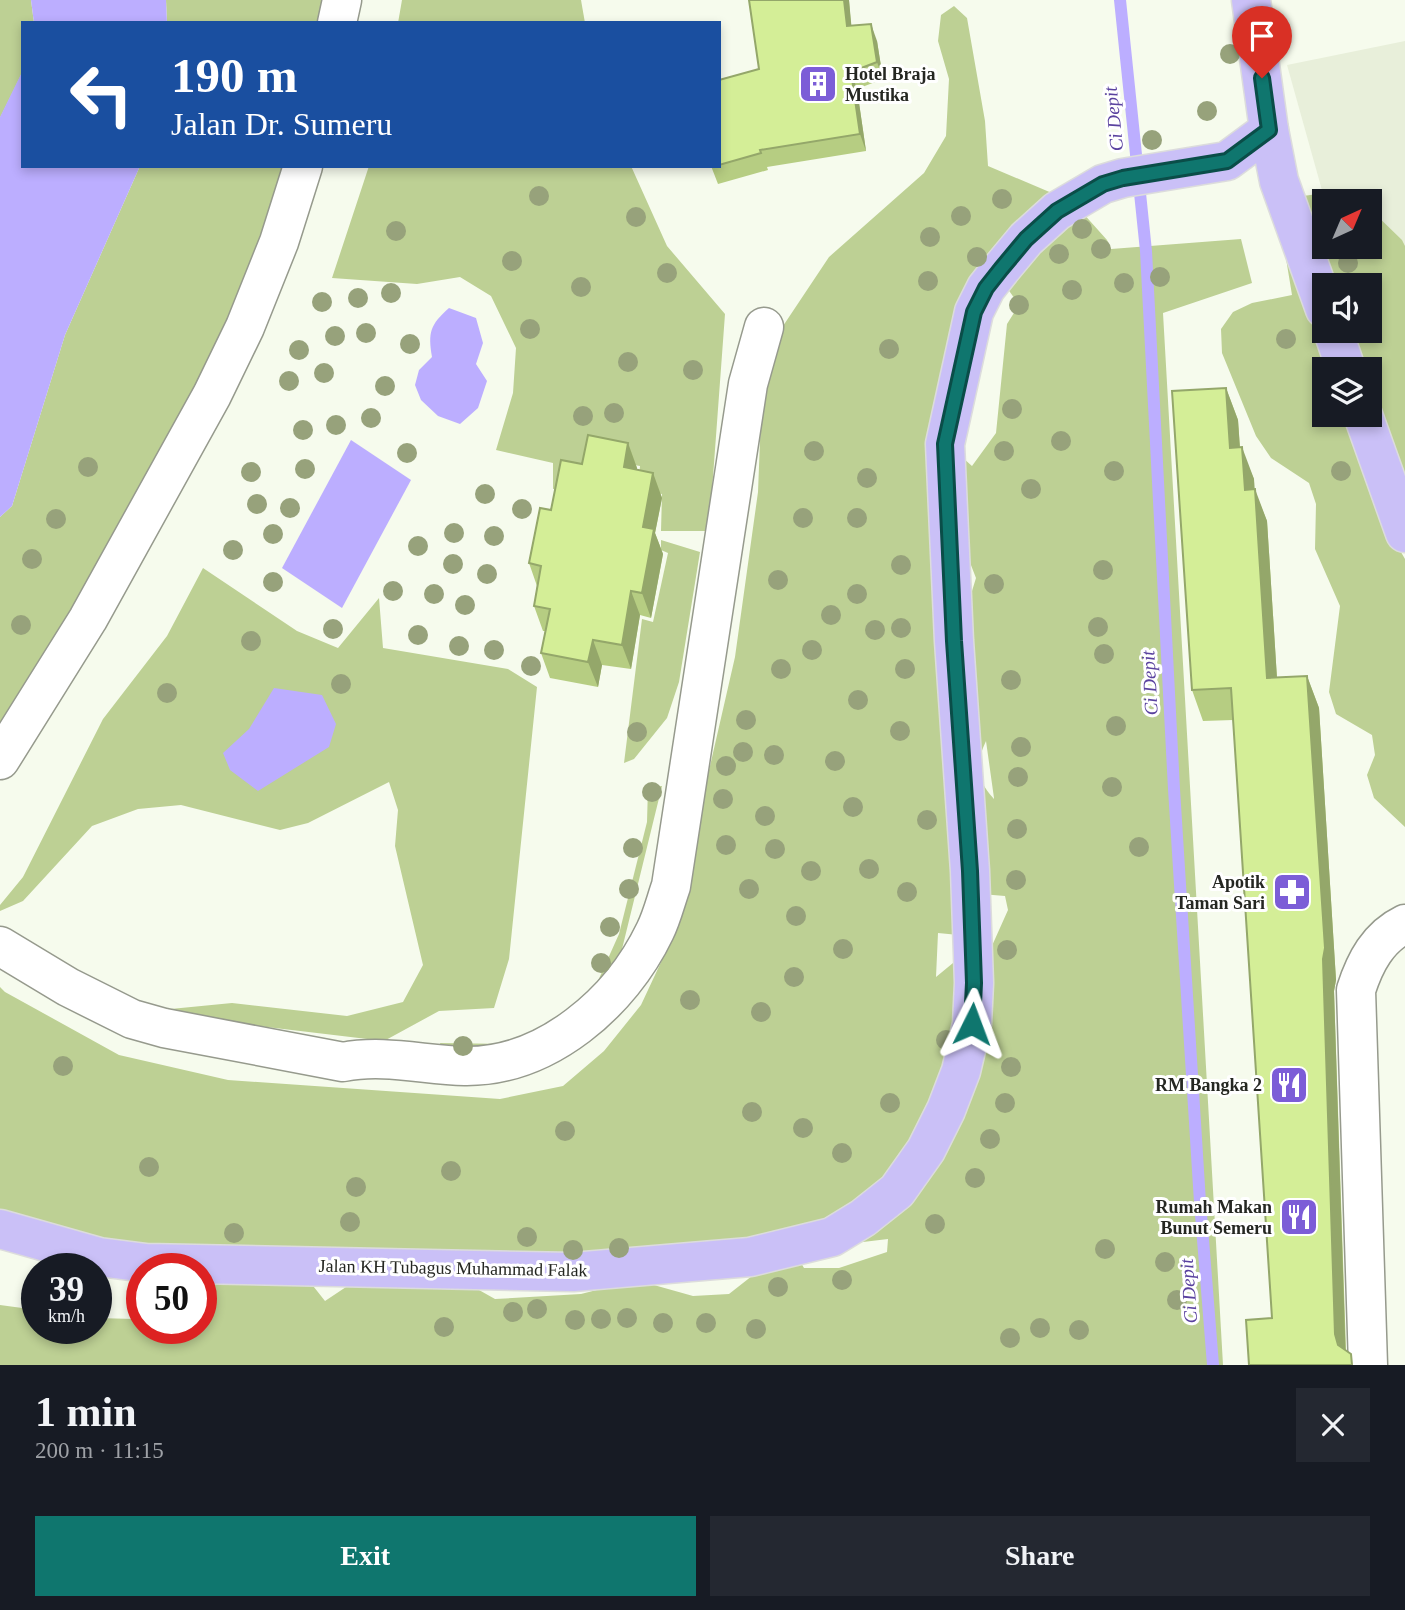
<!DOCTYPE html>
<meta charset="utf-8">
<style>
:root{--surface:#171b24;--page:#242831;--text:#f1f3f6;--muted:#9ea1a6;--accent:#0f766e}
body{margin:0;font-family:Georgia,serif;background:var(--page);color:var(--text);height:100vh;display:flex;flex-direction:column;font-size:26px;white-space:nowrap}
*{box-sizing:border-box;margin:0}
p{font-size:23px;color:var(--muted)}
.icon{flex:none;width:38px;height:38px;fill:none;stroke:currentColor;stroke-width:2;stroke-linecap:round;stroke-linejoin:round}
.map{position:relative;height:1365px;overflow:hidden}
.drawer{display:flex;flex-direction:column;background:var(--surface);flex:1}
.drawer>*{flex:none}
.hud{position:absolute;left:21px;top:21px;width:700px;height:147px;border-radius:0px;box-shadow:0 4px 10px #0003;background:#1a4fa0;color:#fff;overflow:hidden}
.needle{width:46px;rotate:44deg}
.controls{position:absolute;left:1312px;top:189px;display:grid;gap:14px}
.controls a{display:grid;place-items:center;width:70px;height:70px;border-radius:0px;background:var(--surface);box-shadow:0 4px 10px #0003;font-size:35px}
.speed{position:absolute;left:21px;top:1253px;display:flex;gap:14px;font-size:35px;font-weight:700;text-align:center}
.speed>*{display:grid;place-content:center;width:91px;height:91px;border-radius:50%;background:var(--surface);box-shadow:0 4px 10px #0003;line-height:1}
.speed small{font-size:18px;font-weight:400}
.speed .limit{border:10px solid #d22;background:#fff;color:#111}
.pin{position:absolute;display:grid;place-items:center;width:60px;height:60px;color:#fff;margin:-72px -30px;border-radius:50% 50% 50% 0;rotate:-45deg;box-shadow:0 0 7px #0007}
.pin .icon{rotate:45deg}
.me{position:absolute;width:77px;margin:-38px;rotate:3deg;stroke-linejoin:round;filter:drop-shadow(0 0 5px #0008)}
.turn{display:flex;align-items:center;gap:24px;height:147px;padding:0 35px;font-size:32px}
.turn .icon{width:91px;height:91px;stroke-width:2.5}
.turn b{display:block;font-size:49px;line-height:60px}
.round{display:grid;place-items:center;flex:none;width:74px;height:74px;border-radius:0px;background:var(--page)}
.headline{display:flex;align-items:center;justify-content:space-between;height:119px;padding:0 35px}
h1{font-size:42px;font-weight:700;line-height:52px}
.primary-button{display:flex;gap:14px;margin-top:auto;padding:14px 35px}
.primary-button a{flex:1;height:80px;border-radius:0px;background:var(--accent);color:#fff;font-size:28px;font-weight:700;line-height:80px;text-align:center}
.primary-button a+a{background:var(--page);color:var(--text)}
.map>svg:first-child{display:block}
</style>
<div class="map">
<svg width="1405" height="1365" viewBox="0 0 1405 1365">
<rect width="100%" height="100%" fill="#f6fbed"/>
<path fill="#e8efda" d="M 1405,41 L 1405,486 L 1370,331 L 1370,201 L 1325,201 L 1287,65 Z"/>
<g fill="#bdd094" fill-rule="evenodd">
<path d="M 0,0 L 31,0 L 34,23 L 23,23 L 23,71 L 0,118 Z"/>
<path d="M 166,0 L 326,0 L 320,23 L 167,23 Z"/>
<path d="M 402,0 L 581,0 L 585,23 L 398,23 Z"/>
<path d="M 954,6 L 967,18 L 985,121 L 988,166 L 1073,202 L 1107,240 L 1111,249 L 1241,239 L 1252,283 L 1163,313 L 1223,1365 L 0,1365 L 0,1305 L 37,1310 L 37,1328 L 96,1328 L 96,1318 L 135,1319 L 142,1312 L 142,1328 L 201,1328 L 201,1280 L 306,1277 L 325,1301 L 346,1287 L 406,1281 L 463,1281 L 495,1299 L 581,1294 L 636,1280 L 693,1296 L 729,1294 L 780,1254 L 795,1253 L 804,1268 L 839,1268 L 887,1252 L 888,1239 L 813,1248 L 659,1259 L 110,1254 L 0,1211 L 0,987 L 5,992 L 119,1055 L 228,1080 L 500,1099 L 563,1086 L 604,1051 L 641,1005 L 669,945 L 735,657 L 758,492 L 761,415 L 781,329 L 829,257 L 924,173 L 946,136 L 949,79 L 938,41 L 941,15 ZM 978,267 L 998,275 L 1019,305 L 1007,324 L 996,433 L 972,466 L 946,443 ZM 960,537 L 976,578 L 957,640 ZM 986,741 L 994,798 L 994,799 C 976,780 975,764 986,741 ZM 969,893 L 1005,896 L 1008,910 L 991,948 L 974,962 L 953,963 L 936,977 L 938,933 L 969,936 Z"/>
<path d="M 140,166 L 283,166 L 245,327 L 0,758 L 0,517 L 12,506 L 65,335 Z"/>
<path d="M 369,166 L 631,166 L 667,246 L 725,314 L 709,531 L 661,531 L 662,494 L 638,490 L 640,466 L 592,458 L 586,484 L 553,489 L 553,463 L 496,450 L 513,393 L 516,348 L 491,296 L 460,277 L 417,284 L 332,278 Z"/>
<path d="M 1325,193 L 1353,201 L 1325,201 L 1325,247 L 1370,247 L 1370,209 L 1402,240 L 1405,246 L 1405,517 L 1398,547 L 1405,559 L 1405,827 L 1374,798 L 1367,775 L 1375,755 L 1372,735 L 1336,714 L 1329,692 L 1340,606 L 1315,549 L 1316,504 L 1309,483 L 1271,458 L 1256,436 L 1222,353 L 1221,329 L 1233,312 L 1252,303 L 1292,295 L 1282,234 L 1303,196 ZM 1325,285 L 1370,285 L 1370,331 L 1325,331 ZM 1325,369 L 1370,369 L 1370,415 L 1325,415 Z"/>
<path d="M 661,540 L 700,552 L 679,682 L 667,718 L 634,759 L 624,763 L 642,619 L 653,622 L 668,553 L 661,550 Z"/>
<path d="M 203,568 L 297,631 L 338,648 L 379,598 L 383,648 L 508,669 L 537,687 L 509,959 L 494,1008 L 439,1011 L 384,1041 L 140,1012 L 232,1003 L 347,1016 L 403,1002 L 423,965 L 395,846 L 398,810 L 389,782 L 308,823 L 280,830 L 181,805 L 138,809 L 92,826 L 23,901 L 0,911 L 0,905 L 23,877 L 103,719 L 167,636 Z"/>
<path d="M 662,786 L 610,998 L 564,1044 L 442,1049 L 440,1043 L 516,1044 L 589,1001 L 619,934 L 647,822 L 648,787 Z"/>
</g>
<g fill="#bcaeff">
<path d="M 31,0 L 166,0 L 167,23 L 34,23 Z"/>
<path d="M 23,70 L 23,166 L 140,166 L 65,335 L 12,506 L 0,517 L 0,117 Z"/>
<path d="M 449,308 L 476,318 L 483,343 L 476,364 L 487,381 L 478,408 L 460,424 L 438,416 L 421,400 L 415,385 L 419,370 L 432,357 C 428,332 430,325 449,308 Z"/>
<path d="M 351,440 L 411,480 L 342,608 L 282,568 Z"/>
<path d="M 274,688 L 322,695 L 336,724 L 329,747 L 258,791 L 230,770 L 223,753 L 249,729 Z"/>
</g>
<g fill="none" stroke-linecap="round" stroke-linejoin="round">
<path stroke="#bcaeff" stroke-width="12" d="M 1120,0 L 1146,251 L 1174,789 L 1200,1202 L 1213,1365"/>
<defs>
<g id="minor">
<path d="M 337,23 L 342,0"/>
<path d="M 0,760 L 88,619 L 212,395 L 245,327 L 279,242 L 303,166"/>
<path d="M 0,946 L 68,987 L 132,1019 L 164,1028 L 343,1062 C 384,1054 424,1065 465,1066 C 547,1067 621,1002 655,931 C 662,917 666,900 671,886 L 748,384 L 764,327"/>
<path d="M 1368,1365 L 1356,990 C 1365,962 1378,937 1405,924"/>
</g>
<g id="major">
<path d="M 1251,0 L 1269,130 L 1279,181 L 1325,309"/>
<path d="M 1333,331 L 1346,369"/>
<path d="M 1363,415 L 1405,533"/>
<path d="M 0,1229 L 99,1257 L 146,1263 L 573,1272 L 750,1257 L 832,1237 L 863,1218 L 897,1191 L 926,1150 L 946,1110 L 961,1071 L 972,1024 L 974,983 L 970,871 L 954,641 L 945,444 L 974,312 L 986,288 L 1001,269 L 1026,239 L 1057,211 L 1103,184 L 1123,178 L 1227,161 L 1269,130"/>
</g>
</defs>
<use href="#minor" stroke="#969a8d" stroke-width="41"/>
<use href="#major" stroke="#dcdcdc" stroke-width="41"/>
<use href="#minor" stroke="#fff" stroke-width="38"/>
<use href="#major" stroke="#cac0f7" stroke-width="38"/>
</g>
<g fill="#97a27b">
<circle cx="1230" cy="54" r="10"/>
<circle cx="1207" cy="111" r="10"/>
<circle cx="1152" cy="140" r="10"/>
<circle cx="539" cy="196" r="10"/>
<circle cx="1002" cy="199" r="10"/>
<circle cx="961" cy="216" r="10"/>
<circle cx="636" cy="217" r="10"/>
<circle cx="1082" cy="229" r="10"/>
<circle cx="396" cy="231" r="10"/>
<circle cx="930" cy="237" r="10"/>
<circle cx="1101" cy="249" r="10"/>
<circle cx="1059" cy="254" r="10"/>
<circle cx="977" cy="257" r="10"/>
<circle cx="512" cy="261" r="10"/>
<circle cx="1348" cy="263" r="10"/>
<circle cx="667" cy="273" r="10"/>
<circle cx="1160" cy="277" r="10"/>
<circle cx="928" cy="281" r="10"/>
<circle cx="1124" cy="283" r="10"/>
<circle cx="581" cy="287" r="10"/>
<circle cx="1072" cy="290" r="10"/>
<circle cx="391" cy="293" r="10"/>
<circle cx="358" cy="298" r="10"/>
<circle cx="322" cy="302" r="10"/>
<circle cx="1019" cy="305" r="10"/>
<circle cx="530" cy="329" r="10"/>
<circle cx="366" cy="333" r="10"/>
<circle cx="335" cy="336" r="10"/>
<circle cx="1286" cy="339" r="10"/>
<circle cx="410" cy="344" r="10"/>
<circle cx="889" cy="349" r="10"/>
<circle cx="299" cy="350" r="10"/>
<circle cx="628" cy="362" r="10"/>
<circle cx="693" cy="370" r="10"/>
<circle cx="324" cy="373" r="10"/>
<circle cx="289" cy="381" r="10"/>
<circle cx="385" cy="386" r="10"/>
<circle cx="1012" cy="409" r="10"/>
<circle cx="614" cy="413" r="10"/>
<circle cx="583" cy="416" r="10"/>
<circle cx="371" cy="418" r="10"/>
<circle cx="336" cy="425" r="10"/>
<circle cx="303" cy="430" r="10"/>
<circle cx="1061" cy="441" r="10"/>
<circle cx="814" cy="451" r="10"/>
<circle cx="1004" cy="451" r="10"/>
<circle cx="407" cy="453" r="10"/>
<circle cx="88" cy="467" r="10"/>
<circle cx="305" cy="469" r="10"/>
<circle cx="1114" cy="471" r="10"/>
<circle cx="1341" cy="471" r="10"/>
<circle cx="251" cy="472" r="10"/>
<circle cx="867" cy="478" r="10"/>
<circle cx="1031" cy="489" r="10"/>
<circle cx="485" cy="494" r="10"/>
<circle cx="257" cy="504" r="10"/>
<circle cx="290" cy="508" r="10"/>
<circle cx="522" cy="509" r="10"/>
<circle cx="803" cy="518" r="10"/>
<circle cx="857" cy="518" r="10"/>
<circle cx="56" cy="519" r="10"/>
<circle cx="454" cy="533" r="10"/>
<circle cx="273" cy="534" r="10"/>
<circle cx="494" cy="536" r="10"/>
<circle cx="418" cy="546" r="10"/>
<circle cx="233" cy="550" r="10"/>
<circle cx="32" cy="559" r="10"/>
<circle cx="453" cy="564" r="10"/>
<circle cx="901" cy="565" r="10"/>
<circle cx="1103" cy="570" r="10"/>
<circle cx="487" cy="574" r="10"/>
<circle cx="778" cy="580" r="10"/>
<circle cx="273" cy="582" r="10"/>
<circle cx="994" cy="584" r="10"/>
<circle cx="393" cy="591" r="10"/>
<circle cx="434" cy="594" r="10"/>
<circle cx="857" cy="594" r="10"/>
<circle cx="465" cy="605" r="10"/>
<circle cx="831" cy="615" r="10"/>
<circle cx="21" cy="625" r="10"/>
<circle cx="1098" cy="627" r="10"/>
<circle cx="901" cy="628" r="10"/>
<circle cx="333" cy="629" r="10"/>
<circle cx="875" cy="630" r="10"/>
<circle cx="418" cy="635" r="10"/>
<circle cx="251" cy="641" r="10"/>
<circle cx="459" cy="646" r="10"/>
<circle cx="494" cy="650" r="10"/>
<circle cx="812" cy="650" r="10"/>
<circle cx="1104" cy="654" r="10"/>
<circle cx="531" cy="666" r="10"/>
<circle cx="781" cy="669" r="10"/>
<circle cx="905" cy="669" r="10"/>
<circle cx="1011" cy="680" r="10"/>
<circle cx="341" cy="684" r="10"/>
<circle cx="167" cy="693" r="10"/>
<circle cx="858" cy="700" r="10"/>
<circle cx="746" cy="720" r="10"/>
<circle cx="1116" cy="726" r="10"/>
<circle cx="900" cy="731" r="10"/>
<circle cx="637" cy="732" r="10"/>
<circle cx="1021" cy="747" r="10"/>
<circle cx="743" cy="752" r="10"/>
<circle cx="774" cy="755" r="10"/>
<circle cx="835" cy="761" r="10"/>
<circle cx="726" cy="766" r="10"/>
<circle cx="1018" cy="777" r="10"/>
<circle cx="1112" cy="787" r="10"/>
<circle cx="652" cy="792" r="10"/>
<circle cx="723" cy="799" r="10"/>
<circle cx="853" cy="807" r="10"/>
<circle cx="765" cy="816" r="10"/>
<circle cx="927" cy="820" r="10"/>
<circle cx="1017" cy="829" r="10"/>
<circle cx="726" cy="845" r="10"/>
<circle cx="1139" cy="847" r="10"/>
<circle cx="633" cy="848" r="10"/>
<circle cx="775" cy="849" r="10"/>
<circle cx="869" cy="869" r="10"/>
<circle cx="811" cy="871" r="10"/>
<circle cx="1016" cy="880" r="10"/>
<circle cx="629" cy="889" r="10"/>
<circle cx="749" cy="889" r="10"/>
<circle cx="907" cy="892" r="10"/>
<circle cx="796" cy="916" r="10"/>
<circle cx="610" cy="927" r="10"/>
<circle cx="843" cy="949" r="10"/>
<circle cx="1007" cy="950" r="10"/>
<circle cx="601" cy="963" r="10"/>
<circle cx="794" cy="977" r="10"/>
<circle cx="690" cy="1000" r="10"/>
<circle cx="761" cy="1012" r="10"/>
<circle cx="946" cy="1040" r="10"/>
<circle cx="463" cy="1046" r="10"/>
<circle cx="63" cy="1066" r="10"/>
<circle cx="1011" cy="1067" r="10"/>
<circle cx="890" cy="1103" r="10"/>
<circle cx="1005" cy="1103" r="10"/>
<circle cx="752" cy="1112" r="10"/>
<circle cx="803" cy="1128" r="10"/>
<circle cx="565" cy="1131" r="10"/>
<circle cx="990" cy="1139" r="10"/>
<circle cx="842" cy="1153" r="10"/>
<circle cx="149" cy="1167" r="10"/>
<circle cx="451" cy="1171" r="10"/>
<circle cx="975" cy="1178" r="10"/>
<circle cx="356" cy="1187" r="10"/>
<circle cx="350" cy="1222" r="10"/>
<circle cx="935" cy="1224" r="10"/>
<circle cx="234" cy="1233" r="10"/>
<circle cx="527" cy="1237" r="10"/>
<circle cx="619" cy="1248" r="10"/>
<circle cx="1105" cy="1249" r="10"/>
<circle cx="573" cy="1250" r="10"/>
<circle cx="1165" cy="1262" r="10"/>
<circle cx="842" cy="1280" r="10"/>
<circle cx="778" cy="1287" r="10"/>
<circle cx="1177" cy="1300" r="10"/>
<circle cx="537" cy="1309" r="10"/>
<circle cx="513" cy="1312" r="10"/>
<circle cx="627" cy="1318" r="10"/>
<circle cx="601" cy="1319" r="10"/>
<circle cx="575" cy="1320" r="10"/>
<circle cx="663" cy="1323" r="10"/>
<circle cx="706" cy="1323" r="10"/>
<circle cx="444" cy="1327" r="10"/>
<circle cx="1040" cy="1328" r="10"/>
<circle cx="756" cy="1329" r="10"/>
<circle cx="1079" cy="1330" r="10"/>
<circle cx="1010" cy="1338" r="10"/>
</g>
<g fill="#b6cd82">
<path d="M 749,0 L 849,0 L 851,26 L 877,41 L 883,79 L 857,89 L 866,151 L 767,167 L 768,170 L 718,184 L 711,166 L 719,166 L 719,80 L 759,69 Z"/>
<path d="M 1226,388 L 1238,420 L 1240,447 L 1254,479 L 1254,489 L 1267,521 L 1277,678 L 1307,676 L 1319,708 L 1336,980 L 1334,991 L 1346,1350 L 1272,1318 L 1233,720 L 1203,721 L 1192,690 Z"/>
<path d="M 628,443 L 637,468 L 637,470 L 653,473 L 662,498 L 655,533 L 663,554 L 651,618 L 640,615 L 631,669 L 602,665 L 598,687 L 550,678 L 541,653 L 545,631 L 543,631 L 534,606 L 537,586 L 529,563 L 582,464 Z"/>
</g>
<g fill="#94a76a">
<path d="M 844,0 L 849,0 L 853,43 L 847,26 Z"/>
<path d="M 871,24 L 877,41 L 883,79 L 877,62 Z"/>
<path d="M 851,72 L 857,89 L 866,151 L 860,134 Z"/>
<path d="M 1226,388 L 1238,420 L 1242,480 L 1230,448 Z"/>
<path d="M 628,443 L 637,468 L 633,492 L 624,467 Z"/>
<path d="M 1242,447 L 1254,479 L 1257,521 L 1245,490 Z"/>
<path d="M 653,473 L 662,498 L 655,533 L 663,554 L 651,618 L 642,593 L 643,527 Z"/>
<path d="M 1255,489 L 1267,521 L 1279,710 L 1267,678 Z"/>
<path d="M 631,591 L 640,615 L 631,669 L 622,645 Z"/>
<path d="M 593,640 L 602,665 L 598,687 L 588,662 Z"/>
<path d="M 1307,676 L 1319,708 L 1336,980 L 1334,991 L 1346,1365 L 1335,1334 L 1323,959 Z"/>
</g>
<g fill="#d4ee97" stroke="#94a76a" stroke-width="2">
<path d="M 749,0 L 844,0 L 847,26 L 871,24 L 877,62 L 851,72 L 860,134 L 760,150 L 761,153 L 719,165 L 719,80 L 759,69 Z"/>
<path d="M 1226,388 L 1230,448 L 1242,447 L 1245,490 L 1255,489 L 1267,678 L 1307,676 L 1325,948 L 1323,959 L 1335,1334 L 1338,1345 L 1351,1354 L 1352,1365 L 1249,1365 L 1246,1320 L 1272,1318 L 1231,688 L 1192,690 L 1172,391 Z"/>
<path d="M 588,435 L 628,443 L 624,467 L 653,473 L 643,527 L 654,529 L 642,593 L 631,591 L 622,645 L 593,640 L 588,662 L 541,653 L 550,609 L 534,606 L 541,566 L 529,563 L 540,508 L 551,510 L 561,460 L 582,464 Z"/>
</g>
<g fill="none" stroke-linecap="round" stroke-linejoin="round">
<defs>
<path id="route" d="M 972,1024 L 974,983 L 970,871 L 954,641 L 945,444 L 974,312 L 986,288 L 1001,269 L 1026,239 L 1057,211 L 1103,184 L 1123,178 L 1227,161 L 1269,130 L 1262,78"/>
</defs>
<use href="#route" stroke="#0a4d48" stroke-width="18"/>
<use href="#route" stroke="#0f766e" stroke-width="12"/>
</g>
<defs>
<symbol id="building-square" viewBox="-11 -11 22 22"><rect x="-9" y="-9" width="18" height="18" rx="4" fill="#7c5dd7" stroke="#fff"/><path d="M-4-6H4V6H1V3H-1V6H-4ZM-2.5-4.3h1.7v1.8h-1.7ZM.8-4.3h1.7v1.8H.8ZM-2.5-1h1.7V.8h-1.7ZM.8-1h1.7V.8H.8Z" fill="#fff"/></symbol>
<symbol id="pharmacy-square" viewBox="-11 -11 22 22"><rect x="-9" y="-9" width="18" height="18" rx="4" fill="#7c5dd7" stroke="#fff"/><path d="M-2-6h4v4h4v4h-4v4h-4v-4h-4v-4h4Z" fill="#fff"/></symbol>
<symbol id="restaurant-square" viewBox="-11 -11 22 22"><rect x="-9" y="-9" width="18" height="18" rx="4" fill="#7c5dd7" stroke="#fff"/><path d="M-5-6h1v4h1v-4h1v4h1v-4h1v5L-1.5 .5V6h-2V.5L-5-1ZM5-6V6H3V1.5H1.5Q1.5-4 5-6Z" fill="#fff"/></symbol>
</defs>
<g fill-rule="evenodd">
<use href="#building-square" x="796" y="62" width="44" height="44"/>
<use href="#pharmacy-square" x="1270" y="870" width="44" height="44"/>
<use href="#restaurant-square" x="1267" y="1063" width="44" height="44"/>
<use href="#restaurant-square" x="1277" y="1195" width="44" height="44"/>
</g>
<g text-anchor="middle" stroke-width="6" stroke-linejoin="round" paint-order="stroke">
<g font-size="18" font-weight="bold" fill="#252722" stroke="#fff" text-anchor="end">
<text x="845" y="80" text-anchor="start">Hotel Braja<tspan x="845" dy="21">Mustika</tspan></text>
<text x="1265" y="888">Apotik<tspan x="1265" dy="21">Taman Sari</tspan></text>
<text x="1262" y="1091">RM Bangka 2</text>
<text x="1272" y="1213">Rumah Makan<tspan x="1272" dy="21">Bunut Semeru</tspan></text>
</g>
<g font-size="18" fill="#252722" stroke="#fff">
<text transform="translate(453 1268) rotate(1)" y="6">Jalan KH Tubagus Muhammad Falak</text>
</g>
<g font-size="19" font-style="italic" fill="#5a429f" stroke="#fff">
<text transform="translate(1113 119) rotate(-96)" y="7">Ci Depit</text>
<text transform="translate(1149 683) rotate(-93)" y="7">Ci Depit</text>
<text transform="translate(1188 1291) rotate(-94)" y="7">Ci Depit</text>
</g>
</g>
</svg>
<div class="controls">
<a><svg class="needle" viewBox="-14 -14 28 28"><path d="M0-13l5 13h-10z" fill="#e53935"/><path d="M0 13l5-13h-10z" fill="#9ea1a6"/></svg></a>
<a><svg class="icon" aria-label="sound" viewBox="0 0 24 24"><path d="M4 9h4l5-4v14l-5-4H4zM17 9q2 3 0 6"/></svg></a>
<a><svg class="icon" aria-label="layers" viewBox="0 0 24 24"><path d="M12 4l9 5-9 5-9-5zM3 14l9 5 9-5"/></svg></a>
</div>
<div class="speed"><div>39<small>km/h</small></div><div class="limit">50</div></div>
<div class="pin" style="left:1262px;top:78px;background:#d93025"><svg class="icon" aria-label="arrive" viewBox="0 0 24 24"><path d="M6 21V4h12l-3 4 3 4H6"/></svg></div>
<svg class="me" style="left:972px;top:1024px" viewBox="-20 -20 40 40"><path d="M0-17L14 15 0 8-14 15z" fill="#0f766e" stroke="#fff" stroke-width="4"/></svg>
<div class="hud">
<div class="turn"><svg class="icon" aria-label="left" viewBox="0 0 24 24"><path d="M17 20v-9H6M10 6l-5 5 5 5"/></svg><div><b>190 m</b>Jalan Dr. Sumeru</div></div>
</div>
</div>
<section class="drawer">
<div class="headline"><div><h1>1 min</h1><p>200 m · 11:15</p></div><a class="round"><svg class="icon" aria-label="close" viewBox="0 0 24 24"><path d="M6 6l12 12M18 6L6 18"/></svg></a></div>
<div class="primary-button"><a>Exit</a><a>Share</a></div>
</section>
